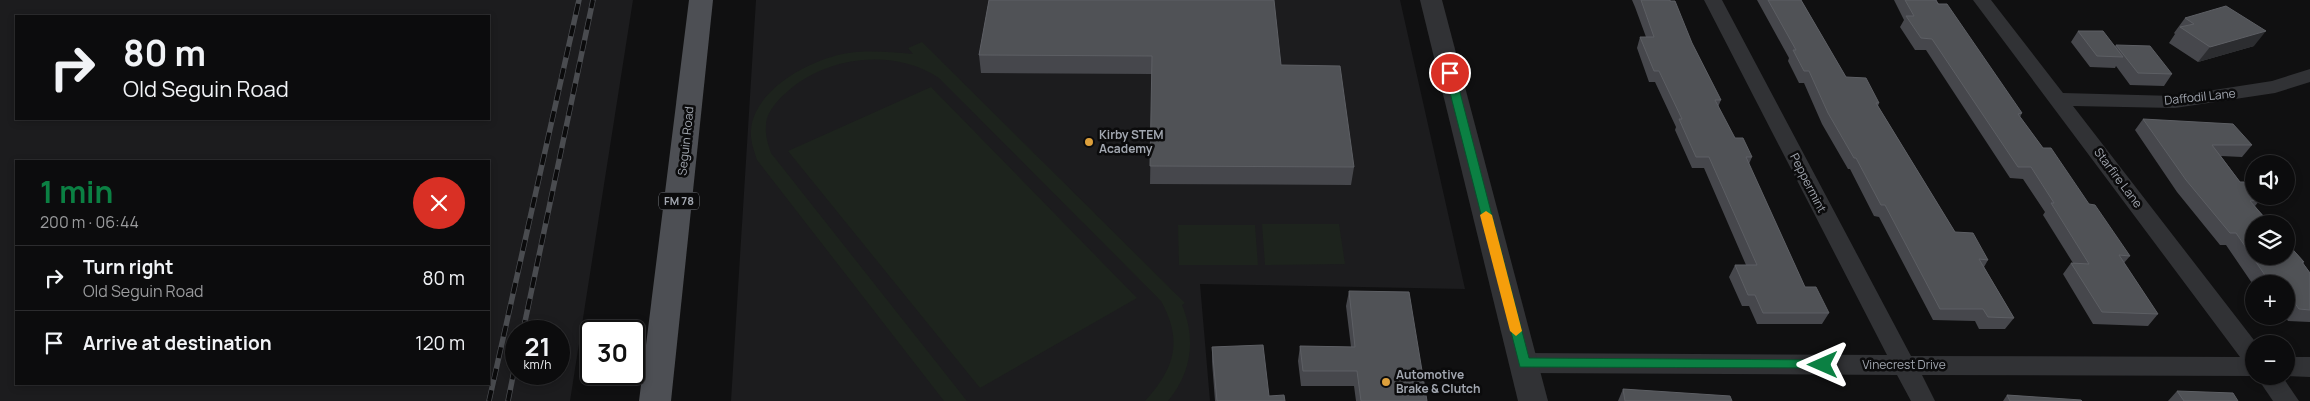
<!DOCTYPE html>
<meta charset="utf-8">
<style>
:root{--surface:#0c0c0d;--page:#1a1a1b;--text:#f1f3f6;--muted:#9a9b9d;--line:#2c2c2e;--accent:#0b8043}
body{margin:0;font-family:Manrope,sans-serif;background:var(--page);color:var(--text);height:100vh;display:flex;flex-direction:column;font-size:19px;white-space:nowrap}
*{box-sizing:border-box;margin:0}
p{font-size:16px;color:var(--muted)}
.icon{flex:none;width:28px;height:28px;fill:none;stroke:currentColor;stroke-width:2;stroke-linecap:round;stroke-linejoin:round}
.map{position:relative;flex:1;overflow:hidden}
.sheet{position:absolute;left:15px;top:160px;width:475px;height:225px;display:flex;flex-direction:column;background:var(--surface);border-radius:0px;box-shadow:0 2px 8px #0003,0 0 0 1px var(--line)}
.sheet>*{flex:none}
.top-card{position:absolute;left:15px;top:15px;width:475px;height:105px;border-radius:0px;box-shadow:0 2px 8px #0003,0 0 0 1px var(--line);background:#0c0c0d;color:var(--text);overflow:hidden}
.controls{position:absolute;left:2245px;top:155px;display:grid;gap:10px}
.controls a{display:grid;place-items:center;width:50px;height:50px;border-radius:50%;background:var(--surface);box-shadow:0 2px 8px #0003,0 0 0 1px var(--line);font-size:25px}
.speed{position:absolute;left:505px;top:320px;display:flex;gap:10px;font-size:25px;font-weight:700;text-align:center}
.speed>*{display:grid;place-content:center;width:65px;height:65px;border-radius:50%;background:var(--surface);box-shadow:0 2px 8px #0003,0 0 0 1px var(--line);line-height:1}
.speed small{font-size:12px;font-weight:400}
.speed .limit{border:2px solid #111;border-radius:8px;background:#fff;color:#111}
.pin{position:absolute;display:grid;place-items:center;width:42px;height:42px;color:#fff;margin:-21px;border:2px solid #fff;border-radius:50%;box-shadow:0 1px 5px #0007}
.me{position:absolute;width:55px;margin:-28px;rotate:270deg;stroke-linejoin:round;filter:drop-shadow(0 0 4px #0008)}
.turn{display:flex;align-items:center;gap:18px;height:105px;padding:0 25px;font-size:22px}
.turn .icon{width:65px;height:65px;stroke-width:2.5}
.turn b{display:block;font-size:35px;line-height:42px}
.round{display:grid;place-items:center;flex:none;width:52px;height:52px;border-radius:26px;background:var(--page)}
.headline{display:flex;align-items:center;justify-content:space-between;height:85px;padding:0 25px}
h1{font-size:30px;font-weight:700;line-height:38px;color:var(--accent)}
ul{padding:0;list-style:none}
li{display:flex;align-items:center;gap:15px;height:65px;padding:0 25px;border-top:1px solid var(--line)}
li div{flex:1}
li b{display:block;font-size:19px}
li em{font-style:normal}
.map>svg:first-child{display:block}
</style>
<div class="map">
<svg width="2310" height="401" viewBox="0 0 2310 401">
<rect width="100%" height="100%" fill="#101011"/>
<g fill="#1c1c1e" fill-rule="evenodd">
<path d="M 0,0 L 633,0 L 570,401 L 0,401 ZM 16,16 L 489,16 L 489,119 L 16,119 ZM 16,161 L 489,161 L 489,384 L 16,384 ZM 516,331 L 559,331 L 559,374 L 516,374 Z"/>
<path d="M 756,0 L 1400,0 L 1465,289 L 1200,284 L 1210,401 L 731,401 Z"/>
</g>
<g fill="#1d231d">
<path d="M 922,42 L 1185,303 L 1182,305 C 1196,339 1192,372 1168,401 L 1145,401 C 1175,368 1183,341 1161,301 L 939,78 C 894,48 828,56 788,91 C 778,100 766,112 766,126 C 765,136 768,144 771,153 L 967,401 L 944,401 L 757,160 C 754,150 750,141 751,130 C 754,89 811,59 848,53 C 869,50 891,52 913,54 L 908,48 Z"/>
<path d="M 931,87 L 1137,298 L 980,388 L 788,151 Z"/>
<path d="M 1262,224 L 1339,224 L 1345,264 L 1265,265 Z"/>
<path d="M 1178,225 L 1255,225 L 1258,265 L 1179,265 Z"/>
</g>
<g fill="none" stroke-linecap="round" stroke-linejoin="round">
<g fill="#313235" fill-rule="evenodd">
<path d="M 1704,0 L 1722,0 L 1911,356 L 2240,357 L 1973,0 L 1991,0 L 2063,93 L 2175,96 L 2272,81 L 2310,69 L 2310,82 L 2275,93 L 2175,108 L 2073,106 L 2257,344 L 2254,344 L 2255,376 L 1922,375 L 1935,401 L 1911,401 L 1897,375 L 1524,373 L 1516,370 L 1512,363 L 1516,356 L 1524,353 L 1887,355 Z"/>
<path d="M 2286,357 L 2310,357 L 2310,377 L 2285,376 Z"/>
<path d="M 2256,376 L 2282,376 L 2299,401 L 2273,401 Z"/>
</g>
<path fill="#313235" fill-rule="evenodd" d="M 1420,0 L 1442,0 L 1548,401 L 1518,401 Z"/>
<path fill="#4d4f54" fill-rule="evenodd" d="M 689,0 L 713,0 L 671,401 L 639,401 Z"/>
<defs>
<g id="rail">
<path d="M 523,331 L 593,0"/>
<path d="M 489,401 L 579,0"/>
<path d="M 508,401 L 516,361"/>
</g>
</defs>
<use href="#rail" stroke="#4a4c50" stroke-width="5.5"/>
<use href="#rail" stroke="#0b0b0c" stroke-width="4" stroke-dasharray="11" stroke-linecap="butt"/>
</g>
<g fill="#46474c">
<path d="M 989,0 L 1281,65 L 1354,167 L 1351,185 L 1150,184 L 1152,74 L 981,73 L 979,55 Z"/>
<path d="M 1632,0 L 1670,0 L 1721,100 L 1718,107 L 1735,138 L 1752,157 L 1749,164 L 1805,287 L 1829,313 L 1822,324 L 1757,324 L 1749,306 L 1742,306 L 1729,277 L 1735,265 L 1746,265 L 1704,168 L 1692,168 L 1675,130 L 1676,127 L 1655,82 L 1649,82 L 1637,48 L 1640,37 L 1646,37 L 1635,7 Z"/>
<path d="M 1757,0 L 1801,0 L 1846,77 L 1879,103 L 1878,106 L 1955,232 L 1988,260 L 1984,267 L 2014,318 L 2005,329 L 1979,329 L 1975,321 L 1933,320 L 1879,217 L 1874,216 L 1850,169 L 1848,169 L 1822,124 L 1804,83 L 1799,83 L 1788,61 L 1789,58 Z"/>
<path d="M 1894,0 L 1936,0 L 2022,113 L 2020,117 L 2043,148 L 2130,256 L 2124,263 L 2158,314 L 2148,326 L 2093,324 L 2063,274 L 2071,263 L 2073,263 L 2043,215 L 2045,212 L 2023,179 L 2010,178 L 1926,50 L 1915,50 L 1900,27 L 1904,20 Z"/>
<path d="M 2185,18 L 2254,46 L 2198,62 L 2169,43 L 2175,34 L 2174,33 Z"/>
<path d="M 2078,31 L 2115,46 L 2116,45 L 2172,74 L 2164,86 L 2130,85 L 2116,66 L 2115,68 L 2090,67 L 2071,42 Z"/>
<path d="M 2143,119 L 2252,145 L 2242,157 L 2221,156 L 2240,182 L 2260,200 L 2255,206 L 2304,262 L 2303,263 L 2310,273 L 2310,322 L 2288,321 L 2285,316 L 2286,316 L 2286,284 L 2254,284 L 2254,286 L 2226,245 L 2220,245 L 2177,192 L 2135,130 Z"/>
<path d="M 1349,291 L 1427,401 L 1356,401 L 1354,386 L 1301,386 L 1298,361 L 1300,346 L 1351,347 L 1346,306 Z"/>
<path d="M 1212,347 L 1269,396 L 1285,401 L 1215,401 L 1212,362 Z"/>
<path d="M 1623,389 L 1732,401 L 1618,401 Z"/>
<path d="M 2177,391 L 2238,401 L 2168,401 Z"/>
<path d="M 2007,395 L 2082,401 L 2003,401 Z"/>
</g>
<path fill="#2c2d30" d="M 2266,31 L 2254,46 L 2198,62 L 2210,47 Z"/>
<g fill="#505256" stroke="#5d5f64">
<path d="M 989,0 L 1274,0 L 1281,65 L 1340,66 L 1354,167 L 1150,166 L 1152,56 L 979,55 Z"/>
<path d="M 1641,0 L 1670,0 L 1670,1 L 1675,1 L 1692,43 L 1721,100 L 1715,100 L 1735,138 L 1743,138 L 1752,157 L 1746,157 L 1805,287 L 1816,287 L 1829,313 L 1763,313 L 1755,295 L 1748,295 L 1735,265 L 1757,265 L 1709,157 L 1696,157 L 1679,119 L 1682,119 L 1659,71 L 1654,71 L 1640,37 L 1654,37 Z"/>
<path d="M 1768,0 L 1801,0 L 1846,77 L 1866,78 L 1879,103 L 1876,103 L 1955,232 L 1973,233 L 1988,260 L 1979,259 L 2014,318 L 1988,317 L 1983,309 L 1940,309 L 1885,205 L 1881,205 L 1856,158 L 1854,158 L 1828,113 L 1809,71 L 1804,71 L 1793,50 L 1796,50 Z"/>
<path d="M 1905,0 L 1936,0 L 1938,4 L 1947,4 L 2022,113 L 2018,114 L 2043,148 L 2051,148 L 2089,204 L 2095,205 L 2130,256 L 2119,255 L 2158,314 L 2102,312 L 2071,263 L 2089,264 L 2051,203 L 2054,203 L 2031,167 L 2018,167 L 1932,39 L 1921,38 L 1906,16 L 1914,16 Z"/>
<path d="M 2226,6 L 2266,31 L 2210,47 L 2180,27 L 2194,24 L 2185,18 Z"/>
<path d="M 2078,31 L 2103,31 L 2123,57 L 2097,56 Z"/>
<path d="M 2116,45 L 2150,46 L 2172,74 L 2138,73 Z"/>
<path d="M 2143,119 L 2233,124 L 2252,145 L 2212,145 L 2240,182 L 2244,182 L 2254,193 L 2254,196 L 2256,196 L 2260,200 L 2250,201 L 2270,224 L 2254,224 L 2254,256 L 2286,256 L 2286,242 L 2304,262 L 2302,262 L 2310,273 L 2310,310 L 2299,309 L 2286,291 L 2286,284 L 2271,284 L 2236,233 L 2230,233 L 2186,180 Z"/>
<path d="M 1349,291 L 1409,292 L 1427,401 L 1361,401 L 1357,371 L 1303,371 L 1300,346 L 1355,347 Z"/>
<path d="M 1263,345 L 1269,396 L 1284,395 L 1285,401 L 1217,401 L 1212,347 Z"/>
<path d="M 1623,389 L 1730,396 L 1732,401 L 1625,401 Z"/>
<path d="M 2177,391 L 2233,393 L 2238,401 L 2184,401 Z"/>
<path d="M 2007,395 L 2081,400 L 2082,401 L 2010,401 Z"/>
</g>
<path fill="#0b8043" stroke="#07532c" d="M 1450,69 L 1455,73 L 1529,358 L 1823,360 L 1828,361 L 1829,365 L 1828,368 L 1520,367 L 1445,73 Z"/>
<path fill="#f59e0b" d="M 1486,211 L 1492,215 L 1522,331 L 1516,336 L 1510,331 L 1480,215 Z"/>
<g fill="#dda03c" stroke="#0b0b0c" stroke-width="2">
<circle cx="1089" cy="142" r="5"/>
<circle cx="1386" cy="382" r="5"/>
</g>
<g text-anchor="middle" stroke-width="5" stroke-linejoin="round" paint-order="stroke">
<rect fill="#0b0b0c" stroke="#75787f" stroke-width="1" x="659" y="192.5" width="40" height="17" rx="4"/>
<g font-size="11" font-weight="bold" fill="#a2a7b0">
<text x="679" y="205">FM 78</text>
</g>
<g font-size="12" fill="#a2a7b0" stroke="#0b0b0c">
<text transform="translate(2200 97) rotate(-6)" y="4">Daffodil Lane</text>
<text transform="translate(686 141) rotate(-84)" y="4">Seguin Road</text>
<text transform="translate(2118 178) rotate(53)" y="4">Starfire Lane</text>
<text transform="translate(1808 183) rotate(63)" y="4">Peppermint</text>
<text x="1904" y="369">Vinecrest Drive</text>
</g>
<g font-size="12" font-weight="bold" fill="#a2a7b0" stroke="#0b0b0c" text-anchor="start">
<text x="1099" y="139">Kirby STEM<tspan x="1099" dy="14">Academy</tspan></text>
<text x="1396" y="379">Automotive<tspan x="1396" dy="14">Brake &amp; Clutch</tspan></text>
</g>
</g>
</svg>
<div class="controls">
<a><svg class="icon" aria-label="sound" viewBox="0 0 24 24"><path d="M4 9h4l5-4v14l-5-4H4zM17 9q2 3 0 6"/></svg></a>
<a><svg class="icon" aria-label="layers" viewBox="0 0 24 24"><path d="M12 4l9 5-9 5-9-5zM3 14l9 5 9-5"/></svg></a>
<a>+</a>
<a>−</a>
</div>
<div class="speed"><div>21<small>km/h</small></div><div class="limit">30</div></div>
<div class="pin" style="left:1450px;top:73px;background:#d93025"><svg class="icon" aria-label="arrive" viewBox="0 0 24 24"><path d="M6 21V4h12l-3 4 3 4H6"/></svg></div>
<svg class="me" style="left:1823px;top:365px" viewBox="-20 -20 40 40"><path d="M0-17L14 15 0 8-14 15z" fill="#0b8043" stroke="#fff" stroke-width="4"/></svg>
<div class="top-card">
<div class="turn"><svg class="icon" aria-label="right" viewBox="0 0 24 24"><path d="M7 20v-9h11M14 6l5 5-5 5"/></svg><div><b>80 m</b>Old Seguin Road</div></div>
</div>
<section class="sheet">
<div class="headline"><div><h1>1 min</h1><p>200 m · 06:44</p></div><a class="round" style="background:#d93025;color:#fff"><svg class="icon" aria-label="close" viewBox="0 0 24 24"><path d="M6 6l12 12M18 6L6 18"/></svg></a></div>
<ul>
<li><svg class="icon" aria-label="right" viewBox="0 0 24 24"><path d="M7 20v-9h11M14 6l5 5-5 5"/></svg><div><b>Turn right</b><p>Old Seguin Road</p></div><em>80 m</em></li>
<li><svg class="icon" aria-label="arrive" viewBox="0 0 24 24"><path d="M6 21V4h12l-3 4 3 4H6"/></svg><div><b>Arrive at destination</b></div><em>120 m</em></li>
</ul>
</section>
</div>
